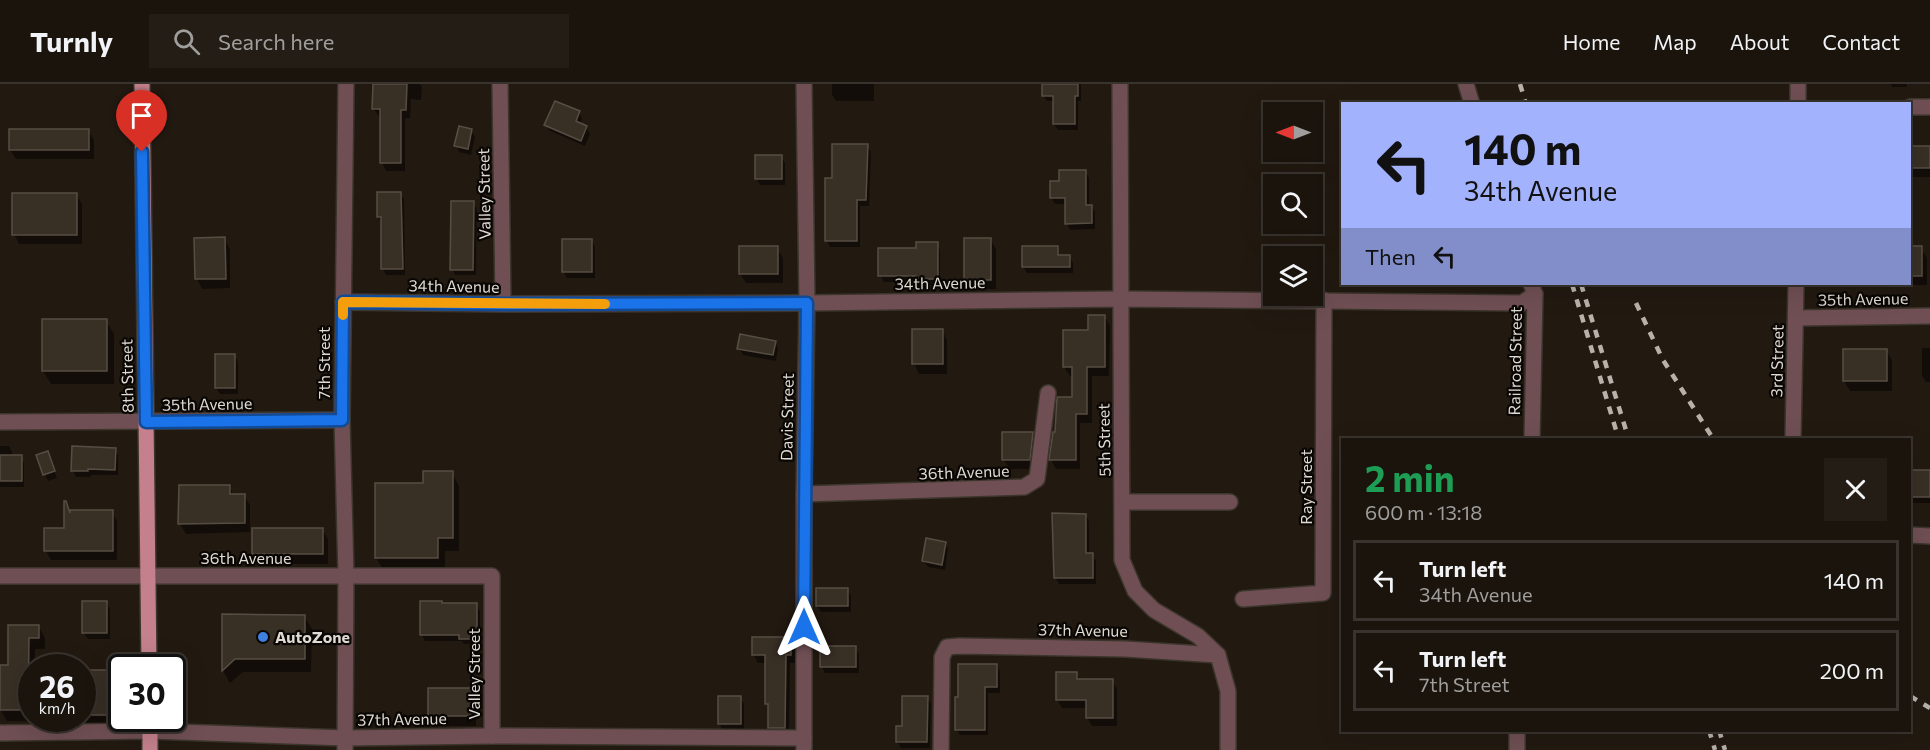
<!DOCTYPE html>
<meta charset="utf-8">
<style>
:root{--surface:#1a140d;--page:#231d16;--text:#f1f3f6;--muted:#9f9e9d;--line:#38332e}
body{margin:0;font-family:Commissioner,sans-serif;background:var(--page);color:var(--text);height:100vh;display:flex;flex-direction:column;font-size:22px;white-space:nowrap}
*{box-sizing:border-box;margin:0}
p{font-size:20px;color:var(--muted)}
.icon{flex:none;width:33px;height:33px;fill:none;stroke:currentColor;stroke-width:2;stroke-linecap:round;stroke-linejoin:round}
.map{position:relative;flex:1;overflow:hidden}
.drawer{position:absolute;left:1341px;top:354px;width:570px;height:294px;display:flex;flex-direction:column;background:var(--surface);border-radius:0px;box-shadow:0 6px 24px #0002,0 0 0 2px var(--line)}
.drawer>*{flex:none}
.banner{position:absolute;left:1341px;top:18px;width:570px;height:183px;border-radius:0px;box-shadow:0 6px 24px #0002,0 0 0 2px var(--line);background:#a3b2fd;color:#111;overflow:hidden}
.needle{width:39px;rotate:270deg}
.buttons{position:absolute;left:1263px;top:18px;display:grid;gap:12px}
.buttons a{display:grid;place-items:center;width:60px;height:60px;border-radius:0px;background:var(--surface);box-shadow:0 6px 24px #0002,0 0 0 2px var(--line);font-size:30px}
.speed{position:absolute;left:18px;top:570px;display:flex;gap:12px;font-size:30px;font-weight:700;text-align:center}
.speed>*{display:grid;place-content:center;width:78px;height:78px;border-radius:50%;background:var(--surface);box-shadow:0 6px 24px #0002,0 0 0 2px var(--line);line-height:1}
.speed small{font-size:15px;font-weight:400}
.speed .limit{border:3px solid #111;border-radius:9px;background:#fff;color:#111}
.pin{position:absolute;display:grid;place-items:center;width:51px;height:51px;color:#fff;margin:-62px -26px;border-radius:50% 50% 50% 0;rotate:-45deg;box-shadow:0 0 6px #0007}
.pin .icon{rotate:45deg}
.me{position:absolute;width:66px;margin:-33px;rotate:0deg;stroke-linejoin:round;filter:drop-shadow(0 0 4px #0008)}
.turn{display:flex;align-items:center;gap:21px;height:126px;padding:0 24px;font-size:27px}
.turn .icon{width:78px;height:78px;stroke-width:2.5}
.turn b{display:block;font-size:42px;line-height:51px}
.then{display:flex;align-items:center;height:57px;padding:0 24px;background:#0003;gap:12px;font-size:22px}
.round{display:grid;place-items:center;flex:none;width:63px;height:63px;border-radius:0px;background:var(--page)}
.overview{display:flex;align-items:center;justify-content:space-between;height:102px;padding:0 24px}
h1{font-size:36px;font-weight:700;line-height:45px;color:#1e9e55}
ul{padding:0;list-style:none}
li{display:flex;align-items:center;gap:18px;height:81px;margin:0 12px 9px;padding:0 12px;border:3px solid var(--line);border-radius:0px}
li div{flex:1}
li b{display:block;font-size:22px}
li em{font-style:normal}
header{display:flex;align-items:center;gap:36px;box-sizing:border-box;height:84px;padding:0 30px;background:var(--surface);border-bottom:2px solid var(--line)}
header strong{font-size:28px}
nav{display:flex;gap:33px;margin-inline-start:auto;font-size:21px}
.search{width:420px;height:54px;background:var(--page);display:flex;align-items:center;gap:15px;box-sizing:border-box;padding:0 21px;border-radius:0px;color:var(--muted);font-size:22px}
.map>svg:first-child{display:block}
</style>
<header>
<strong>Turnly</strong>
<div class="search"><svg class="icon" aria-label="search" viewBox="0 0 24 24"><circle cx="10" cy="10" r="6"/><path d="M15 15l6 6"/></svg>Search here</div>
<nav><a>Home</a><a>Map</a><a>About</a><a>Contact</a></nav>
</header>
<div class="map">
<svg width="1930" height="666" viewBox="0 0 1930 666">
<rect width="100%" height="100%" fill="#221a11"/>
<g fill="#0007">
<path d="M 375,0 L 420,0 L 422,3 L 421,16 L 411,15 L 410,34 L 405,34 L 405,87 L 386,87 L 382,78 L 382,33 L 379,33 L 374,25 Z"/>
<path d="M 832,0 L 874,0 L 874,17 L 836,17 L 832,11 Z"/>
<path d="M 1043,0 L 1081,0 L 1081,17 L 1078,17 L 1078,46 L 1058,46 L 1054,40 L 1054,17 L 1047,17 L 1043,11 Z"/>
<path d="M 1891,0 L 1907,0 L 1907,3 L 1892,3 Z"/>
<path d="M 579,28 L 582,35 L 580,41 L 586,43 L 590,50 L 585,62 L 550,47 L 546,41 Z"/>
<path d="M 88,46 L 94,56 L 94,75 L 16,75 L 10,66 Z"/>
<path d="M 471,47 L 475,53 L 471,71 L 459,68 L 456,61 Z"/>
<path d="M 867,62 L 871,68 L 869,122 L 860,122 L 860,163 L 830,163 L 826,156 L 834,96 Z"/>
<rect x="1910" y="64" width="20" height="29"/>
<path d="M 781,73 L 785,79 L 785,101 L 760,101 L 756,94 Z"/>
<path d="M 1086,88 L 1089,94 L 1089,122 L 1091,122 L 1095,128 L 1095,145 L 1070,146 L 1067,139 L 1066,120 L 1055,120 L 1051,113 L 1060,99 Z"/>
<path d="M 400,109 L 404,115 L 405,191 L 386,191 L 382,184 L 382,140 L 378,133 Z"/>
<path d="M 76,110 L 82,120 L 82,160 L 19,160 L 14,150 Z"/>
<path d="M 473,119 L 477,125 L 476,191 L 455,191 L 452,185 Z"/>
<path d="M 224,155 L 230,165 L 230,204 L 202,205 L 197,195 Z"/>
<path d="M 990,155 L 996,165 L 996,205 L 971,205 L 965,195 Z"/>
<path d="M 591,156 L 595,163 L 595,194 L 567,194 L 564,188 Z"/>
<path d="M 937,160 L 940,166 L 940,201 L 921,201 L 919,198 L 884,198 L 880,191 L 917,165 Z"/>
<path d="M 1057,163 L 1060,173 L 1069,173 L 1073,179 L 1073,189 L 1027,189 L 1023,183 Z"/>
<path d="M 777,164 L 783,174 L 783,199 L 746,199 L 740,190 Z"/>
<path d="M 1910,164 L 1921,164 L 1927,174 L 1927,201 L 1843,201 L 1842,200 L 1910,200 Z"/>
<path d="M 1105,233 L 1110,242 L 1109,292 L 1092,292 L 1092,339 L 1080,339 L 1080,385 L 1056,385 L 1051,376 L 1073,315 L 1073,292 L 1070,292 L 1064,283 L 1089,247 Z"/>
<path d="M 106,237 L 114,250 L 114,300 L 51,300 L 43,287 Z"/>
<path d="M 942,246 L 947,256 L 947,290 L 919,290 L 914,280 Z"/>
<path d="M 775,258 L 778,264 L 776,277 L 743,271 L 739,264 Z"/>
<path d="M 1922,264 L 1930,264 L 1930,298 L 1926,298 L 1922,292 Z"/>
<path d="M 1844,266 L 1886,266 L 1892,276 L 1892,307 L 1850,307 L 1844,297 Z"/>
<path d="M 234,271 L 238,278 L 238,310 L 220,310 L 216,304 Z"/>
<path d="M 1032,350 L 1038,359 L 1035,385 L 1010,385 L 1004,376 Z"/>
<path d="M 1828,353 L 1844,353 L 1846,356 L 1828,356 Z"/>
<path d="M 0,362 L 9,362 L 12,368 L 12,373 L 21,373 L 24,379 L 24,403 L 0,403 Z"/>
<path d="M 115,365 L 118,371 L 118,391 L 91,391 L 91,393 L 76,393 L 73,387 Z"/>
<path d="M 47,369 L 57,394 L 48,397 L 38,372 Z"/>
<path d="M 1910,386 L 1930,387 L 1930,419 L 1910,419 Z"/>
<path d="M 452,389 L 459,402 L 459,467 L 445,467 L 445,487 L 384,487 L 376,474 L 424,400 Z"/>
<path d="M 180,403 L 230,403 L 234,412 L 244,412 L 250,421 L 250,448 L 186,450 L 180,440 Z"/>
<path d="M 65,420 L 70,428 L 112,428 L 117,437 L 117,476 L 51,476 L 46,467 L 65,445 Z"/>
<path d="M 1086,431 L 1089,437 L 1089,471 L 1092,471 L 1096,477 L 1096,500 L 1059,500 L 1055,493 Z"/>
<path d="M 322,445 L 328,455 L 328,480 L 259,480 L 253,470 Z"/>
<path d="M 945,459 L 948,465 L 945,486 L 928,483 L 924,477 Z"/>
<path d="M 847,505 L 851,512 L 851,528 L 821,528 L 817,522 Z"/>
<path d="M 106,518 L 110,525 L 110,555 L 88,555 L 84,549 Z"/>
<path d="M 442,521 L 476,521 L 480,527 L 480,560 L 464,560 L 462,557 L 425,557 L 422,551 Z"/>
<path d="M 224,532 L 304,532 L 312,545 L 311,588 L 243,588 L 230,599 L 223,587 Z"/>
<path d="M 10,543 L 39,543 L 45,554 L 45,565 L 35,565 L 35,584 L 32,584 L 32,634 L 82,634 L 82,587 L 114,587 L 122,601 L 122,634 L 136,634 L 136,643 L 43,643 L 40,637 L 7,637 L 0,625 L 10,582 Z"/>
<path d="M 790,555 L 795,563 L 795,579 L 790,579 L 789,652 L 774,652 L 769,644 L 769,624 L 766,619 L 767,579 L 758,579 L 753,570 Z"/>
<path d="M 855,564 L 859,570 L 859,589 L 825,589 L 822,583 Z"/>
<path d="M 997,581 L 1000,588 L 1000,609 L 988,609 L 988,651 L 960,651 L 956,645 Z"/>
<path d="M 1076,589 L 1081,597 L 1112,597 L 1117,605 L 1117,642 L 1092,642 L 1087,633 L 1087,624 L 1062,624 L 1057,615 Z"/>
<path d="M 430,606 L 470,606 L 476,615 L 476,642 L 436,642 L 430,632 Z"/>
<path d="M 740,614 L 744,620 L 744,646 L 723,646 L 719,640 Z"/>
<path d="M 928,614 L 931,620 L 930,664 L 901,664 L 897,657 Z"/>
</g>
<g fill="#382f25" stroke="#574e43" stroke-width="1.5">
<path d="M 373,0 L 407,0 L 406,26 L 401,26 L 401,79 L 380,79 L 380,25 L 372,25 Z"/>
<path d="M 1042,0 L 1078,0 L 1078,12 L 1075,12 L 1075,40 L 1053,40 L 1053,12 L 1042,12 Z"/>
<path d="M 555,17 L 580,27 L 576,37 L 587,42 L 581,57 L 544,41 Z"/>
<path d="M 459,42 L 472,45 L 468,65 L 454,62 Z"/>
<rect x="9" y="45" width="80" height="21"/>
<path d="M 832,60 L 868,60 L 866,116 L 857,116 L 857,157 L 825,157 L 825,94 L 832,94 Z"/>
<rect x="1910" y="62" width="20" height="22"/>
<rect x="755" y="71" width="27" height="24"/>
<path d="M 1059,86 L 1086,86 L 1086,121 L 1092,121 L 1092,139 L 1065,140 L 1065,114 L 1050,114 L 1050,97 L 1059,97 Z"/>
<path d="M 377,108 L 401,108 L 403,185 L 381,185 L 381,133 L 377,133 Z"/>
<rect x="12" y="109" width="65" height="42"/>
<path d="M 451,117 L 474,117 L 473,186 L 450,186 Z"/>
<path d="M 225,153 L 226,195 L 195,195 L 194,154 Z"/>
<rect x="964" y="154" width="27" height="42"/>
<rect x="562" y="155" width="30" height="33"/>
<path d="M 916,158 L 938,158 L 938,195 L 916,195 L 916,192 L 878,192 L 878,164 L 916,164 Z"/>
<rect x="739" y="162" width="39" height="28"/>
<path d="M 1022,162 L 1058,162 L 1058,171 L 1070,171 L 1070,183 L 1022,183 Z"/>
<rect x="1910" y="162" width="12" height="30"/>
<path d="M 1088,231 L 1105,231 L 1105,283 L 1087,283 L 1087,330 L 1076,330 L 1076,376 L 1049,376 L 1053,348 L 1055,348 L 1057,313 L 1072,313 L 1072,283 L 1063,283 L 1063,246 L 1088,246 Z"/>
<rect x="42" y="235" width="65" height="52"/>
<rect x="912" y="245" width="31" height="35"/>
<path d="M 740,250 L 776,257 L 773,271 L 737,265 Z"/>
<rect x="1843" y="265" width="44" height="32"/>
<rect x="215" y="270" width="20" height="34"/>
<path d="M 1002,348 L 1033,348 L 1030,376 L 1002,376 Z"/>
<path d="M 72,362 L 116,364 L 115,386 L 88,385 L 88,387 L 71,387 Z"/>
<path d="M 48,367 L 55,387 L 43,391 L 36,371 Z"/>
<rect x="0" y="371" width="22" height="26"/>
<rect x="1910" y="386" width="20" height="27"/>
<path d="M 423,387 L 453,387 L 453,454 L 438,454 L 438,474 L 375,474 L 375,399 L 423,399 Z"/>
<path d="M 179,401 L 230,401 L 230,410 L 245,410 L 245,439 L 178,440 Z"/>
<path d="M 64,417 L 66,417 L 70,429 L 70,426 L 113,426 L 113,467 L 44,467 L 44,444 L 64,444 Z"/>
<path d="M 1052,429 L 1086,430 L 1086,469 L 1093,469 L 1093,494 L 1054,494 Z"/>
<rect x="252" y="444" width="71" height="26"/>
<path d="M 926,454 L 946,458 L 942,481 L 922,477 Z"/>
<rect x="816" y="504" width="32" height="18"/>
<rect x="82" y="517" width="25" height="32"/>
<path d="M 420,517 L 442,517 L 442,519 L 477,519 L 477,555 L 459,555 L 459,551 L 420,551 Z"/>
<path d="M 222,530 L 305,531 L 305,575 L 235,575 L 222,587 Z"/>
<path d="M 8,541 L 39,541 L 39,554 L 29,554 L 28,626 L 0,626 L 0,581 L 8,581 Z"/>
<path d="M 752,553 L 791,553 L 791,571 L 786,571 L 785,644 L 768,644 L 768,620 L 765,620 L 765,571 L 752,571 Z"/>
<rect x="820" y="562" width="36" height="21"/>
<path d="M 958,580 L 997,580 L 997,603 L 985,603 L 985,646 L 955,646 L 955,613 L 958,613 Z"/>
<path d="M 82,586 L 114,586 L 115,600 L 122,600 L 122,631 L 82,631 Z"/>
<path d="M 1056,588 L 1077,588 L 1077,595 L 1113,595 L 1113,634 L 1086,634 L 1086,616 L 1056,616 Z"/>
<rect x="428" y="604" width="43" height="28"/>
<rect x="718" y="612" width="23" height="28"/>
<path d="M 902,612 L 928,612 L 927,658 L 896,658 L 896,642 L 902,642 Z"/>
</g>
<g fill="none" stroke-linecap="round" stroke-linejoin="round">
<defs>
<g id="minor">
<path d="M 500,0 L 503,220"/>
<path d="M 1120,0 L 1122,476 L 1135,507 L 1154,526 L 1198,552 L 1218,571 L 1228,607 L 1228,666"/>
<path d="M 1466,0 L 1472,20"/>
<path d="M 1798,20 L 1798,0"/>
<path d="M 1910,23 L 1930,23"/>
<path d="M 1531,200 L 1535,210 L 1532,356"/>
<path d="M 343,218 L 503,220 L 807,219 L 1120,215 L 1522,219 L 1535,210"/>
<path d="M 1796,234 L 1930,232"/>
<path d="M 0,338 L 342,336"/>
<path d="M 1793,356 L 1796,200"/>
<path d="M 804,410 L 1024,403 L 1037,395 L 1048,309"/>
<path d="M 1122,418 L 1230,418"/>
<path d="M 1910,451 L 1930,452"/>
<path d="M 0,492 L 492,492 L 492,652"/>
<path d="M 1243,515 L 1323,509 L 1324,216"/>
<path d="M 1517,646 L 1517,666"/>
<path d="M 0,649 L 150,647 L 345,654 L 492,652 L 804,654"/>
<path d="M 345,666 L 346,491 L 342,336 L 346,0"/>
<path d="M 804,666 L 804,410 L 807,219 L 804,0"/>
<path d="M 941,666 L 942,573 L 947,563 L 959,562 L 1125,565 L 1218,571"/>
</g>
<g id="major">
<path d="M 142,0 L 149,584"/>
<path d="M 150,634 L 150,666"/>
</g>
</defs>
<use href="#minor" stroke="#3c352c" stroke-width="18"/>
<use href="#major" stroke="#3c352c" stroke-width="18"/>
<use href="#minor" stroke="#6f4f54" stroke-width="15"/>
<use href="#major" stroke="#c4818d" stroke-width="15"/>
<g stroke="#b8b2ab" stroke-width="4.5" stroke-dasharray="8 8" stroke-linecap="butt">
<path d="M 1520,0 L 1526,20"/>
<path d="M 1572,200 L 1619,356"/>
<path d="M 1581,200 L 1629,356"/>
<path d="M 1636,219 L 1663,276 L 1714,356"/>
<path d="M 1910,612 L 1930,624"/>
<path d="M 1709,646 L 1715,666"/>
<path d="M 1719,646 L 1725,666"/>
</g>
</g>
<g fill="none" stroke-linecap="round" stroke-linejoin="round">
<defs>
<path id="route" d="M 142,68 L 146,338 L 342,336 L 343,218 L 503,220 L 807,219 L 804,543"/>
</defs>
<use href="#route" stroke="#114b97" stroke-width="15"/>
<use href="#route" stroke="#1a73e8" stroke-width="10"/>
<path stroke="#f59e0b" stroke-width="10" d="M 343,231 L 343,218 L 605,220"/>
</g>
<circle fill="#3f7fe0" stroke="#090603" stroke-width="2" cx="263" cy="553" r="6"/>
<g text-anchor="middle" stroke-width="4.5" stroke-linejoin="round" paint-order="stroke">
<g font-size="16" fill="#dfdad3" stroke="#090603">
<text transform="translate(484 110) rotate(-91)" y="6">Valley Street</text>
<text transform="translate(940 199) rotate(-1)" y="6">34th Avenue</text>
<text transform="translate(454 202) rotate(1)" y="6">34th Avenue</text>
<text transform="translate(1863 215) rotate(-1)" y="6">35th Avenue</text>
<text transform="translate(1515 277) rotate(-89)" y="6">Railroad Street</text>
<text transform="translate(1777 277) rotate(-89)" y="6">3rd Street</text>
<text transform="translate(324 279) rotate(-90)" y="6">7th Street</text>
<text transform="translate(127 292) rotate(-91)" y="6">8th Street</text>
<text transform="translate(207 320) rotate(-1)" y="6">35th Avenue</text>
<text transform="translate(787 333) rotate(-89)" y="6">Davis Street</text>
<text transform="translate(1104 356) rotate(-91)" y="6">5th Street</text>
<text transform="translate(964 388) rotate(-2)" y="6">36th Avenue</text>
<text transform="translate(1306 403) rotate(-90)" y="6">Ray Street</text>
<text x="246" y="480">36th Avenue</text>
<text transform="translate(1083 546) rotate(1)" y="6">37th Avenue</text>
<text transform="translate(474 590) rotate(-90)" y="6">Valley Street</text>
<text transform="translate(402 635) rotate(-1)" y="6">37th Avenue</text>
</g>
<g font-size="16" font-weight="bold" fill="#dfdad3" stroke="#090603" text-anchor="start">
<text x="275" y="559">AutoZone</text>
</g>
</g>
</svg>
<div class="buttons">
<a><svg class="needle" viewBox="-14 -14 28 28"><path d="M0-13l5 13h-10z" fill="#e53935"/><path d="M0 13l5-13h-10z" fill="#9f9e9d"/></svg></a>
<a><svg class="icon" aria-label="search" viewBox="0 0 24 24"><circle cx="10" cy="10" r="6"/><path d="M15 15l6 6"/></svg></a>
<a><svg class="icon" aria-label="layers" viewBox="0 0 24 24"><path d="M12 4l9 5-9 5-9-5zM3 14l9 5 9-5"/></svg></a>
</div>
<div class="speed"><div>26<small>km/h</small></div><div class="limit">30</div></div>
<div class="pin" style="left:142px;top:68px;background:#d93025"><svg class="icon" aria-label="arrive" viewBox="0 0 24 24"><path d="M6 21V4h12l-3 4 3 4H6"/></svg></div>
<svg class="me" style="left:804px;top:543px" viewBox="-20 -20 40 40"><path d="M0-17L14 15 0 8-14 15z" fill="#1a73e8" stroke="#fff" stroke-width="4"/></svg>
<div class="banner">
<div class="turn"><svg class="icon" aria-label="left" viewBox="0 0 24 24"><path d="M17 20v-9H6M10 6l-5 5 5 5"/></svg><div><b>140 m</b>34th Avenue</div></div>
<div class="then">Then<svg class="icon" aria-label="left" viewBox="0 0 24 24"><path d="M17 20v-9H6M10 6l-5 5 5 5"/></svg></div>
</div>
<section class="drawer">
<div class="overview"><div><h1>2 min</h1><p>600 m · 13:18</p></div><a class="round"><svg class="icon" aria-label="close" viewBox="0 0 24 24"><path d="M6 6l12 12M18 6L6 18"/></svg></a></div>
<ul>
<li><svg class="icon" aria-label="left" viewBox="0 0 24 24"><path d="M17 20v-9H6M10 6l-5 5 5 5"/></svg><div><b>Turn left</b><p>34th Avenue</p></div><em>140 m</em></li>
<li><svg class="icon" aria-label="left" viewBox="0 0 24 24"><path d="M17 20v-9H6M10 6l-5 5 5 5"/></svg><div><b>Turn left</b><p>7th Street</p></div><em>200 m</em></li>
</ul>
</section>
</div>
